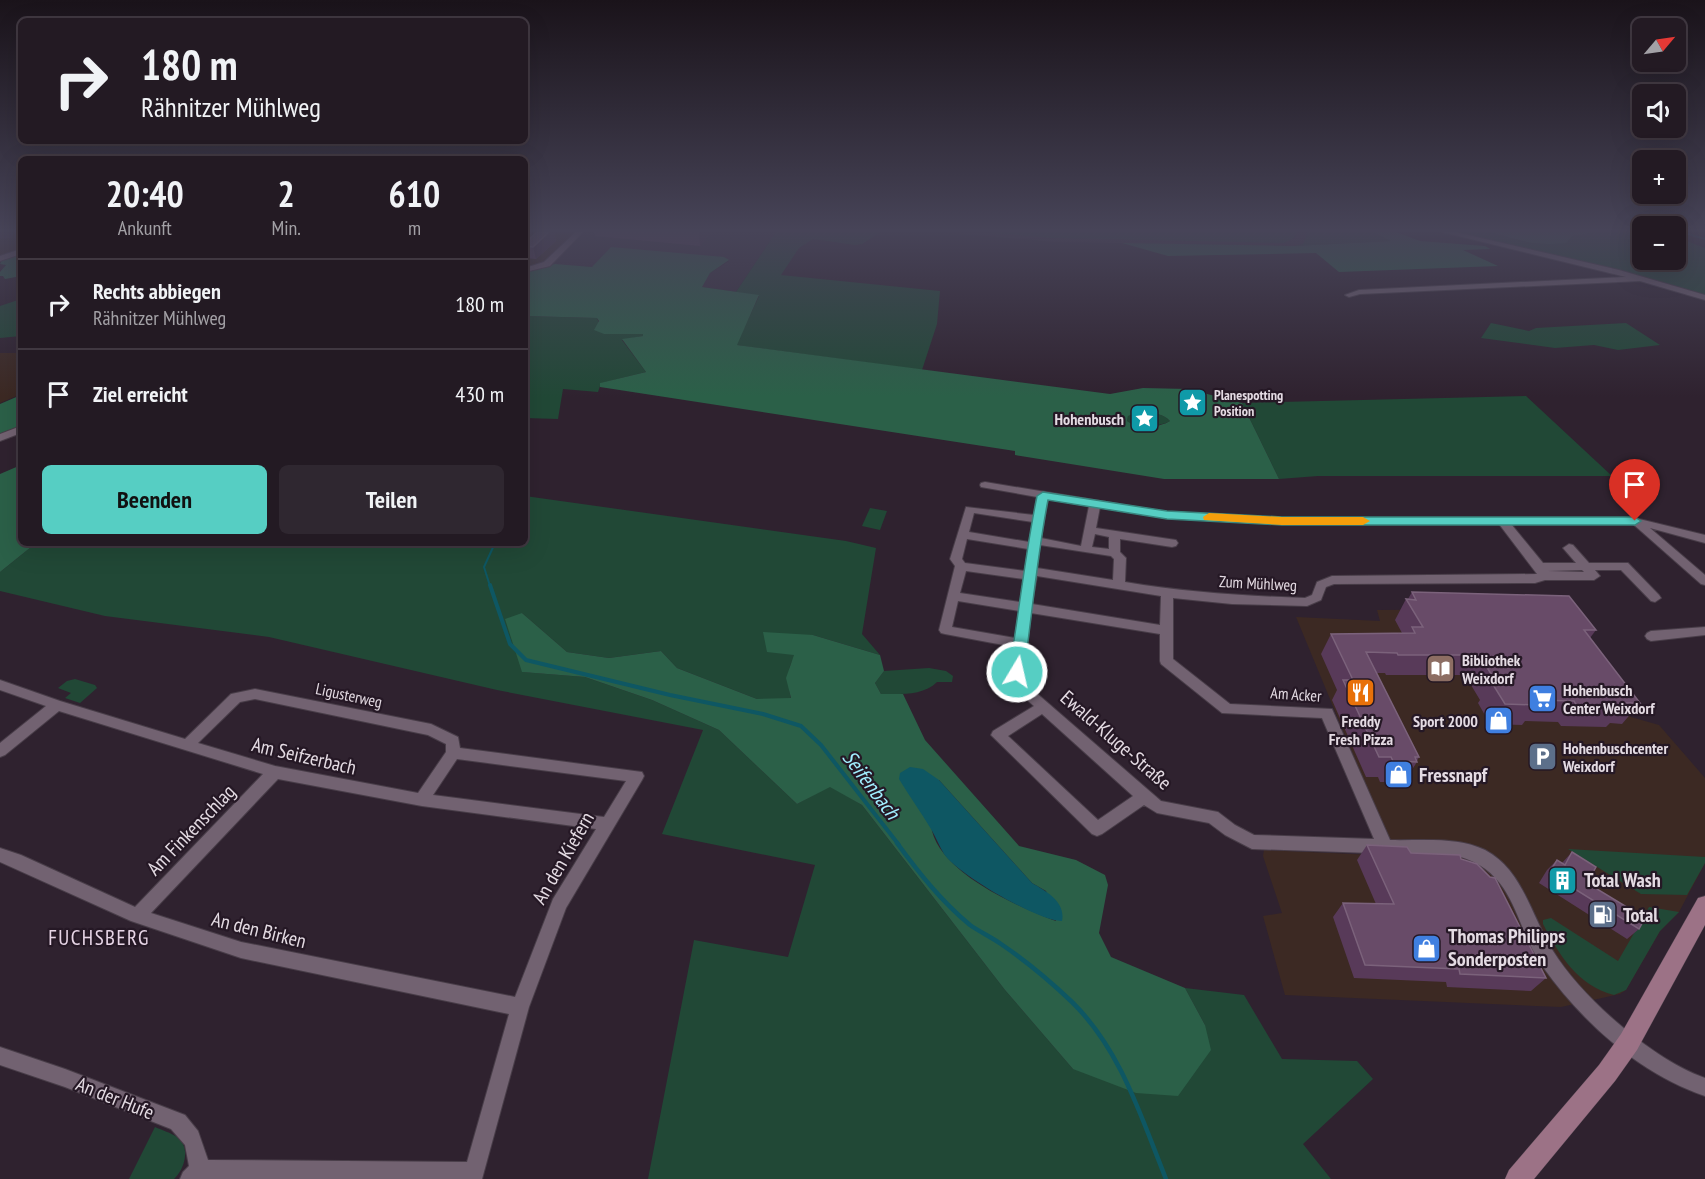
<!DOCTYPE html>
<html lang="de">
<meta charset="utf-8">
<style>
:root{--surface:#231a23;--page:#2f2730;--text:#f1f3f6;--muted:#a3a1a6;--line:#403841;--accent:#56cec3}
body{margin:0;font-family:"PT Sans Narrow",sans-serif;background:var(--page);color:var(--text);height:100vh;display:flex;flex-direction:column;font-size:22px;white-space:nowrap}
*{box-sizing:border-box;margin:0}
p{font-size:20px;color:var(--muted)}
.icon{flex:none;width:33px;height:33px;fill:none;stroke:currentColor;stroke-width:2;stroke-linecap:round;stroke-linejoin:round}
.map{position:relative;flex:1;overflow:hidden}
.sheet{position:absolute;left:18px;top:156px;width:510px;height:390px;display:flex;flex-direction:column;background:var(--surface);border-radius:9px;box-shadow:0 6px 24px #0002,0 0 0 2px var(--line)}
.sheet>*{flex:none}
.banner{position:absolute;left:18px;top:18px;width:510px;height:126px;border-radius:9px;box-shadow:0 6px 24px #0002,0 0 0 2px var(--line);background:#231a23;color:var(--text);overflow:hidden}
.needle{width:39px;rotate:61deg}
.buttons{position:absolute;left:1632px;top:18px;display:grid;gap:12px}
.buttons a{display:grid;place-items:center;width:54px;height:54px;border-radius:9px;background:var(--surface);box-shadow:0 6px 24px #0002,0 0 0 2px var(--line);font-size:30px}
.pin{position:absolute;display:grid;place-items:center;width:51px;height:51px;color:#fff;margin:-62px -26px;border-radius:50% 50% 50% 0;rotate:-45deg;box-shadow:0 0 6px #0007}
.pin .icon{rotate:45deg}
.me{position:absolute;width:66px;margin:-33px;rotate:9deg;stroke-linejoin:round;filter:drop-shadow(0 0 4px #0008)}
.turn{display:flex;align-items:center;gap:21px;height:126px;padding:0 24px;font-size:27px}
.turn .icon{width:78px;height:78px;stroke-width:2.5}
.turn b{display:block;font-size:42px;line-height:51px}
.eta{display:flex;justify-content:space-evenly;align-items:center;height:102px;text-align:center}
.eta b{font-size:36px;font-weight:700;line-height:42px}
.button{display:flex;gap:12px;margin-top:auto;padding:12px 24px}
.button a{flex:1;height:69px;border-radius:9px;background:var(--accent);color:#111;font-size:24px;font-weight:700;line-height:69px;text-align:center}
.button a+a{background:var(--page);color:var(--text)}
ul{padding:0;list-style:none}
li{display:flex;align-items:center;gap:18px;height:90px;padding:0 24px;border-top:2px solid var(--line)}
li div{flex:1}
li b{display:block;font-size:22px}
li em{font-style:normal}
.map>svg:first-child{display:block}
</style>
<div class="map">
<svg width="1705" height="1179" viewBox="0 0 1705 1179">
<rect width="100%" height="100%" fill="#2f222f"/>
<g fill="#3c2923">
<path d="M 0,232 L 21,232 L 21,248 L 0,257 Z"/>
<path d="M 525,232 L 577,232 L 544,263 L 525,268 Z"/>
<path d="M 0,353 L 21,353 L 21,394 L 0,403 Z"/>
<path d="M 1516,609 L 1556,611 L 1631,717 L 1659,725 L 1705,778 L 1705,863 L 1679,912 L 1660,931 L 1626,990 L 1620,994 L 1561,1007 L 1285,995 L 1263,916 L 1282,913 L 1263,856 L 1264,850 L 1395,856 L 1296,617 L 1380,621 L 1377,610 Z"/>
</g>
<path fill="#362e3d" d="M 585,232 L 776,232 L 736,292 L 701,287 L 710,273 L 729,261 L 724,257 L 592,267 L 550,265 Z"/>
<path fill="#3e2c3d" d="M 940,232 L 1308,232 L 1303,244 L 1294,246 L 1055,242 Z"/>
<g fill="#214836">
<path d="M 776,232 L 881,232 L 862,244 L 855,245 L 813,239 L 799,248 L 781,275 L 940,291 L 937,324 L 922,370 L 736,345 L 759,296 L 736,292 Z"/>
<path d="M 985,232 L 1297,232 L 1294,238 L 1284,243 L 1053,238 Z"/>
<path d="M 1308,232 L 1373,232 L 1392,241 L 1294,246 L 1303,244 Z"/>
<path d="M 1448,232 L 1489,232 L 1531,243 L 1549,244 L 1572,236 L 1597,232 L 1642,232 L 1642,260 L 1676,260 L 1676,237 L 1705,248 L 1705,297 Z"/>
<path d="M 21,299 L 21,336 L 0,338 L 0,306 Z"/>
<path d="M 525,316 L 597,318 L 604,334 L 643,334 L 643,336 L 622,340 L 646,372 L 601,383 L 598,392 L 563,389 L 558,419 L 525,418 Z"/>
<path d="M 1491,323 L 1529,331 L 1536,328 L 1626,323 L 1660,345 L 1618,350 L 1594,345 L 1555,348 L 1481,338 Z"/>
<path d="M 1526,396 L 1612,476 L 1318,476 L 1279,479 L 1242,403 Z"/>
<path d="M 1138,413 C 1150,413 1162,412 1170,421 C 1159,427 1137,429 1127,421 L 1128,416 Z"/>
<path d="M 525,496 L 846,541 L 876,548 L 862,634 L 880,655 L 813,635 C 791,658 784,666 791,699 L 757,699 L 677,668 L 661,651 L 609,658 L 567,652 L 522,613 L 523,672 L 585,677 L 652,700 L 719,730 L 797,804 L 830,786 L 862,805 L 1005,990 L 1073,1069 L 1205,1025 L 1185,988 L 1244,995 L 1282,1059 L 1357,1061 L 1373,1079 L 1303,1144 L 1331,1179 L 648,1179 L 694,940 L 788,957 L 815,865 L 662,834 L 703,730 L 497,690 L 269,637 L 105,616 L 0,591 L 0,572 L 36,543 L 525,543 Z"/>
<path d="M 870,508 L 887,511 L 880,530 L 862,526 Z"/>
<path d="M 929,668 L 946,671 L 953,676 L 952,682 L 937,682 C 923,696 900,694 881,694 L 875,683 L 884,671 Z"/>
<path d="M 75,679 L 95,685 L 97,688 L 80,703 L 65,698 L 71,693 L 58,688 L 67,681 Z"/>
<path d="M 1568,849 L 1705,857 L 1705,863 L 1687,895 L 1641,894 Z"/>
<path d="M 1649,907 L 1679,912 L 1660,931 L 1626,990 L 1614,995 C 1577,985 1560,956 1543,924 L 1543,920 L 1551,918 L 1618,961 Z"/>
<path d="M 155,1127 C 162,1130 171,1133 177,1137 C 191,1147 185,1169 174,1179 L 129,1179 Z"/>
</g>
<g fill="#2b6048" fill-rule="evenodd">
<path d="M 1373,232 L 1396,232 L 1420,241 L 1485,246 L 1490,249 L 1463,250 L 1498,266 L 1339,272 L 1316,253 L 1168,256 L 1122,243 L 1294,246 L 1391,241 Z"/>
<path d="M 1489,232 L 1597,232 L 1572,236 L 1566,243 L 1549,244 L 1531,243 Z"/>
<path d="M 611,247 L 724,257 L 729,260 L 710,273 L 702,287 L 759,295 L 737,345 L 1110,394 L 1143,388 L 1188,389 L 1242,403 L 1279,479 L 1164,479 L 1015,455 L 1015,451 L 600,387 L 600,383 L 646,372 L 622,339 L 643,336 L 643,334 L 604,334 L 594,330 L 599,321 L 597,318 L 525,316 L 525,271 L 555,264 L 592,267 ZM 1138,413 C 1150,413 1162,412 1170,421 C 1159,428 1137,429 1127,421 L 1128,416 Z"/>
<path d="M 21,254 L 21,276 L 5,279 L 3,276 L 0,276 L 0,272 L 6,265 L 0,264 L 2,260 Z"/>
<path d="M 21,395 L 21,432 L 0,441 L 0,404 Z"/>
<path d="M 21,465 L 21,543 L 36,543 L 0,572 L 0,474 Z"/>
<path d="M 522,613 L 567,652 L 609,658 L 661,651 L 677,668 L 757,699 L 791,698 L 786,678 L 794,655 L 767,652 L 763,632 L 813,635 L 880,655 L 884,671 L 875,683 L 881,694 L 903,694 L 925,740 L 1019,846 L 1076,860 L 1105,875 L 1108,885 L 1099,933 L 1111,957 L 1185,988 L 1205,1025 L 1211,1050 L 1178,1096 L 1136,1093 L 1073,1069 L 1005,990 L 862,805 L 830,787 L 797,804 L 719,730 L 652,700 L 585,677 L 522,672 L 505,619 ZM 939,780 L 1032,883 L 1046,891 L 1056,921 C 1018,907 943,874 932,831 C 930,820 937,793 939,780 Z"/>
</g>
<path fill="#0e5763" d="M 910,767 L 923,769 L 939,780 L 1032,883 C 1046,891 1066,902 1062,921 C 1039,922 956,873 944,854 C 939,846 936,837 931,829 C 921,812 909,796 899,779 L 900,773 Z"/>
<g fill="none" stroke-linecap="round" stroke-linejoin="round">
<g stroke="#0e5763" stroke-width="2">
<path d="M 1682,232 L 1705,239"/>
<path d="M 490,586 L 484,567 L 495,543"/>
</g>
<path stroke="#0e5763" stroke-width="4" d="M 490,585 L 510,644 L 526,660 L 670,695 L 763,714 L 801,726 L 821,745 L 899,845"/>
<path stroke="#0e5763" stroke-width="4.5" d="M 897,843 C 919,873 941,901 970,925 C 980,932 991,937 1001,944 C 1026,961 1051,982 1072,1002 C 1121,1050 1141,1117 1166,1179"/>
<defs>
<g id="street">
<path d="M 576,232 L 583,232 L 550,266 L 525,272 L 525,268 L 544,262 Z"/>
<path d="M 1442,232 L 1455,232 L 1619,270 L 1705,295 L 1705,300 L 1640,281 L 1360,294 L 1349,297 L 1345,295 L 1359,290 L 1626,277 Z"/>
<path d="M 21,249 L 21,254 L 0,261 L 0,256 Z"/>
<path d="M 21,426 L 21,433 L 0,441 L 0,434 Z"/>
<path d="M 985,482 L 1167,512 L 1282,518 L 1635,518 L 1705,535 L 1705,543 L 1650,528 L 1705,575 L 1705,585 L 1701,584 L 1633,524 L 1511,524 L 1543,563 L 1576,563 L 1563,548 L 1569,544 L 1573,545 L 1589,563 L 1628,563 L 1659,595 L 1661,598 L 1655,602 L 1651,601 L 1621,570 L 1595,570 L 1600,576 L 1594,580 L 1545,580 L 1535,583 L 1334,584 L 1326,587 L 1321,600 L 1307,606 L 1232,604 L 1173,598 L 1173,659 L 1230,704 L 1332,709 L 1390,840 C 1420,841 1457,836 1485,850 C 1523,870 1531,916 1553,951 C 1582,998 1652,1059 1705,1078 L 1705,1096 C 1640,1074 1583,1023 1543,967 C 1513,924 1517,873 1458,856 L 1252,849 L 1225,835 L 1209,823 L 1157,813 L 1144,805 L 1102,834 L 1097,836 L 1092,834 L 991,735 L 993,731 L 1034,706 C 1007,682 1009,682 1014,647 L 945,634 L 941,633 L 939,630 L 955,566 L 950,559 L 966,507 L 1034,515 L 1037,497 L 981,487 L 980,485 L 981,483 ZM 1048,499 L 1089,506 L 1081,546 L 1041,538 ZM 1100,507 L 1167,518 L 1282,524 L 1499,524 L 1537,574 L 1332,576 L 1317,582 L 1312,595 L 1305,598 C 1244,596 1185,592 1125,582 L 1126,558 L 1120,552 L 1120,539 L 1172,547 L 1176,546 L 1178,543 L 1176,540 L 1096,528 ZM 974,513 L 1033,522 L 1029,542 L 969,532 ZM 1095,534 L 1109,537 L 1109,549 L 1092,547 ZM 967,539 L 1028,549 L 1025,571 L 965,563 L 962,559 ZM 1040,545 L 1111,556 L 1114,559 L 1113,580 L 1037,568 ZM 1582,570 L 1584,572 L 1548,571 ZM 966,571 L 1024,579 L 1020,602 L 960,593 ZM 1037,576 L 1161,596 L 1160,625 L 1032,604 ZM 958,601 L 1019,611 L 1015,638 L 952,627 ZM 1031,613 L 1160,634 L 1160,661 L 1161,664 L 1222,713 L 1322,718 L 1374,839 L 1254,835 L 1235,825 L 1218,812 L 1161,801 L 1026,684 L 1024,672 ZM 1042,714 L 1133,796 L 1098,820 L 1008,736 Z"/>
<path d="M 1705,627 L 1705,635 L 1651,641 L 1647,639 L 1645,636 L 1647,633 L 1651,631 Z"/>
<path d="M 0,680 L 60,701 L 185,739 L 231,694 L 255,689 L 431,724 L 458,737 L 460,748 L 642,772 L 644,776 L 642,780 L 566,908 L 529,1007 L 482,1179 L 180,1179 L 183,1172 L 189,1166 L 185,1145 L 171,1129 L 65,1087 L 0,1065 L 0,1047 L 65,1069 L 185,1115 L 198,1131 L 208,1160 L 467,1162 L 509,1014 L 241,958 L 131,921 L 0,862 L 0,848 L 21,855 L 135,907 L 263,774 L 59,711 L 5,755 L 0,757 L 0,743 L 46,706 L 0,690 ZM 255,699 L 428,735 L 446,744 L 446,752 L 418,793 L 275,766 L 198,743 L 240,702 ZM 457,759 L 626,781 L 604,817 L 433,795 ZM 278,779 L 422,806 L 596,829 L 553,899 L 515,997 L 241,942 L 151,913 Z"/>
</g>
<path id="secondary" d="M 1705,896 L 1705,925 L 1637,1050 L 1615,1081 L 1534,1179 L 1505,1179 L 1509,1170 L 1599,1065 L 1621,1034 L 1698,898 Z"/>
</defs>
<use href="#street" stroke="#483d48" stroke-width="2"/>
<use href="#secondary" stroke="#483d48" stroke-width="1"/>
<use href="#street" fill="#726271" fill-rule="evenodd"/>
<use href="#secondary" fill="#9c7286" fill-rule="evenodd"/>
</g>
<g fill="#583a59">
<path d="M 537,232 L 554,232 L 556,241 L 536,259 L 525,258 L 525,243 Z"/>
<path d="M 594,232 L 711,232 L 700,246 L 595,236 Z"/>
<path d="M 1412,592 L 1596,630 L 1590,638 L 1640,703 L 1622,724 L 1610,723 L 1606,727 L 1561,726 L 1558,722 L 1525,721 L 1522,725 L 1490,724 L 1478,703 L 1480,700 L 1465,675 L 1386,675 L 1385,673 L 1377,673 L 1419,757 L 1417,761 L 1417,762 L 1404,782 L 1380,782 L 1378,777 L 1366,777 L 1332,700 L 1337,690 L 1321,654 L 1331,634 L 1402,633 L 1395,620 L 1406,599 L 1408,599 Z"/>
<path d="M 1367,845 L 1411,853 L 1461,859 L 1546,978 L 1531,991 L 1447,987 L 1446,982 L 1354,978 L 1333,917 L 1343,903 L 1376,904 L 1357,860 Z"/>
<path d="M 1572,852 L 1587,883 L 1639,929 L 1627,939 L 1539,883 L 1547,870 L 1557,860 L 1562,863 Z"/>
</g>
<g fill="#422942">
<path d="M 0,232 L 14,232 L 11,238 L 0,239 Z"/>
<path d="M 549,232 L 554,232 L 556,241 L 536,259 L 533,247 Z"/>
<path d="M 699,232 L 711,232 L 700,246 L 699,233 Z"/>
</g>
<g fill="#684b68" stroke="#7b627b" stroke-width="1.5">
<path d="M 537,232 L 549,232 L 533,247 L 525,246 L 525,243 Z"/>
<path d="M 1412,592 L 1569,596 L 1596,630 L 1584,630 L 1640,703 L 1621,703 L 1624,707 L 1577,706 L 1574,701 L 1535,700 L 1537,705 L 1505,704 L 1492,683 L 1497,683 L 1479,655 L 1398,655 L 1397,653 L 1366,652 L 1419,757 L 1415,757 L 1417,762 L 1393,761 L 1391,757 L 1379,757 L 1343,680 L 1353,680 L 1331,634 L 1415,633 L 1412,627 L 1423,627 L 1406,599 L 1416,600 Z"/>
<path d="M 1367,845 L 1407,847 L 1411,853 L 1460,855 L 1461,859 L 1477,864 L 1490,877 L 1495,878 L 1546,978 L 1460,974 L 1459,969 L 1365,965 L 1343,903 L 1394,904 Z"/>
<path d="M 1572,852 L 1596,867 L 1587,883 L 1645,918 L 1639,929 L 1549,873 L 1557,860 L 1565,865 Z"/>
</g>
<linearGradient id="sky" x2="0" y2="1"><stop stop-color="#1a131a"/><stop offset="0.58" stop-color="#474458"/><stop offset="1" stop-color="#474458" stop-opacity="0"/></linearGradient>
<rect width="1705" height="397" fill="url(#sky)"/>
<path fill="#56cec3" stroke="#38867f" stroke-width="1.5" d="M 1043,492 L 1167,511 L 1282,517 L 1635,517 L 1641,521 L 1635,525 L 1282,525 L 1167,519 L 1048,500 C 1037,557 1032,615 1024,672 L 1022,676 L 1011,676 L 1009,672 C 1019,613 1025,554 1037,496 Z"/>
<path fill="#f59e0b" d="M 1209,513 L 1282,517 L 1363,517 L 1370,521 L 1363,525 L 1282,525 L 1204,520 L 1203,517 Z"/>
<defs>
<symbol id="sight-square" viewBox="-11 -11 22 22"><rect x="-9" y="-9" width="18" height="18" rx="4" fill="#0f9aa8" stroke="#251825"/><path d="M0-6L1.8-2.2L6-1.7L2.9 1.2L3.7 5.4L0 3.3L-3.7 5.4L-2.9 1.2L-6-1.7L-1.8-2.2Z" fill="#fff"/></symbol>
<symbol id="library-square" viewBox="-11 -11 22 22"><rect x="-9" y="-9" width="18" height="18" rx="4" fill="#8d6e63" stroke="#251825"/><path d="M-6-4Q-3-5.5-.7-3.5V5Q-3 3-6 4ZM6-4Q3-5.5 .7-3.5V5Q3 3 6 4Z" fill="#fff"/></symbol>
<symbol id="restaurant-square" viewBox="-11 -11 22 22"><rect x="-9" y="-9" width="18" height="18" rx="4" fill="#e8710a" stroke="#251825"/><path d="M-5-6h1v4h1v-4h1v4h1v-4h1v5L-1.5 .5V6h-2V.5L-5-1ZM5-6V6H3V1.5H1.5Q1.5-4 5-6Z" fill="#fff"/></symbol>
<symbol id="supermarket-square" viewBox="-11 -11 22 22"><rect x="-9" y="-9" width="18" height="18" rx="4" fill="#3f7fe0" stroke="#251825"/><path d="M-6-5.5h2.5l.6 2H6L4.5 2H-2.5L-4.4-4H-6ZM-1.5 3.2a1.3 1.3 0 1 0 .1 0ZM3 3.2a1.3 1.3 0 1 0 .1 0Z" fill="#fff"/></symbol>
<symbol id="shop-square" viewBox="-11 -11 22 22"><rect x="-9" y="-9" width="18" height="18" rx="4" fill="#3f7fe0" stroke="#251825"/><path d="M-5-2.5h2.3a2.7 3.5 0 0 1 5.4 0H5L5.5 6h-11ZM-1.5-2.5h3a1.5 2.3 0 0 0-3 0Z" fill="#fff"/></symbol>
<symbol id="parking-square" viewBox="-11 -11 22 22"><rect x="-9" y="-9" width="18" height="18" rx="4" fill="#5c6f8a" stroke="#251825"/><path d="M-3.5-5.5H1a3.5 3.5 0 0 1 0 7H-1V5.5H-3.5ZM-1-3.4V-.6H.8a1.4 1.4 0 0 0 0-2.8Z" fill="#fff"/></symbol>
<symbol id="building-square" viewBox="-11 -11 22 22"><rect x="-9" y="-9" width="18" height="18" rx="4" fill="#0f9aa8" stroke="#251825"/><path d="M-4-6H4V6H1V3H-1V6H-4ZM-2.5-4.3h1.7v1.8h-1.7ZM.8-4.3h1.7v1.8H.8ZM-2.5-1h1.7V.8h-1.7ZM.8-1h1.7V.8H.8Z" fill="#fff"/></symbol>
<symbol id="fuel-square" viewBox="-11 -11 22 22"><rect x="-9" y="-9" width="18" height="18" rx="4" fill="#5c6f8a" stroke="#251825"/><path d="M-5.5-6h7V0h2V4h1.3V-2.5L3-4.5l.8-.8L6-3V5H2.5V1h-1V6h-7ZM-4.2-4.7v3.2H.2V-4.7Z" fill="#fff"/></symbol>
</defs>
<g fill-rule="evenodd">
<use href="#sight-square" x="1176" y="386" width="33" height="33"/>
<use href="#sight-square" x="1128" y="402" width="33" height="33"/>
<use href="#library-square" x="1424" y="652" width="33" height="33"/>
<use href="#restaurant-square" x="1344" y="676" width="33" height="33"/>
<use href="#supermarket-square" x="1526" y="682" width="33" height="33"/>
<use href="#shop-square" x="1482" y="704" width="33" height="33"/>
<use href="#parking-square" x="1526" y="740" width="33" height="33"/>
<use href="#shop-square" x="1382" y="758" width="33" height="33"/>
<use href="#building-square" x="1546" y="864" width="33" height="33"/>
<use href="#fuel-square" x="1586" y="898" width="33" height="33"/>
<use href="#shop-square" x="1410" y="932" width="33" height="33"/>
</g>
<g text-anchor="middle" stroke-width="4.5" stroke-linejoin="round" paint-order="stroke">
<g font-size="14" font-weight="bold" fill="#e4dbe3" stroke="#251825" text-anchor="start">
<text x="1214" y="400">Planespotting<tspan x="1214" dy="16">Position</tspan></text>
</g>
<g font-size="16" font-weight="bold" fill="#e4dbe3" stroke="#251825" text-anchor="start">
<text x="1124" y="425" text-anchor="end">Hohenbusch</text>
<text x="1462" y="666">Bibliothek<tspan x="1462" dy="18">Weixdorf</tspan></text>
<text x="1563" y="696">Hohenbusch<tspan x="1563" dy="18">Center Weixdorf</tspan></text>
<text x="1361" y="727" text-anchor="middle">Freddy<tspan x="1361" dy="18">Fresh Pizza</tspan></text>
<text x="1478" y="727" text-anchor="end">Sport 2000</text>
<text x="1563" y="754">Hohenbuschcenter<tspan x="1563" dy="18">Weixdorf</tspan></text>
</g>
<g font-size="16" fill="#e4dbe3" stroke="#251825">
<text transform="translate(1258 583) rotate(3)" y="6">Zum Mühlweg</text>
<text transform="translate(1296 694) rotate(4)" y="6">Am Acker</text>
<text transform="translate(349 695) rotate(12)" y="6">Ligusterweg</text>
</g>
<g font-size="20" fill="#e4dbe3" stroke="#251825">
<text transform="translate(1116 740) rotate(41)" y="7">Ewald-Kluge-Straße</text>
<text transform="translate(304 756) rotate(13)" y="7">Am Seifzerbach</text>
<text transform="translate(191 830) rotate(-46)" y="7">Am Finkenschlag</text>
<text transform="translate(563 858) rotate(-60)" y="7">An den Kiefern</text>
<text transform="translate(259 930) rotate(14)" y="7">An den Birken</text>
<text transform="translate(115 1098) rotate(22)" y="7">An der Hufe</text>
</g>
<g font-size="20" font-weight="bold" fill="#e4dbe3" stroke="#251825" text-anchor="start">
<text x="1419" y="782">Fressnapf</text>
<text x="1584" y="887">Total Wash</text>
<text x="1623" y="922">Total</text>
<text x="1448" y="943">Thomas Philipps<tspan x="1448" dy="23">Sonderposten</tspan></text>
</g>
<g font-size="21" font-style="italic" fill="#a1efff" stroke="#251825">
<text transform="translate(871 785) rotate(53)" y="7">Seifenbach</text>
</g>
<g font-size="21" letter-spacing="1.5" fill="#e7d5e6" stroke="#251825">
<text x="99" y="945">FUCHSBERG</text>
</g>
</g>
</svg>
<div class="buttons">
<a><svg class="needle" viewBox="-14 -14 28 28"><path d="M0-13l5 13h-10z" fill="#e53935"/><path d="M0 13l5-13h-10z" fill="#a3a1a6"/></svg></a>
<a><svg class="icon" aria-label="sound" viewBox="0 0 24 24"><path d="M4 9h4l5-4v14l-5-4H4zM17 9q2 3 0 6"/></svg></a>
<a>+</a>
<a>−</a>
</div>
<div class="pin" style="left:1635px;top:521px;background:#d93025"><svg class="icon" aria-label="arrive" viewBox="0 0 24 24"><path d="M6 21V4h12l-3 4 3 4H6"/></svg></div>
<svg class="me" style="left:1017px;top:672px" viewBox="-20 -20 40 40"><circle r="17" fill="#56cec3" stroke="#fff" stroke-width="3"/><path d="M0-11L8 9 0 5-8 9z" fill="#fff"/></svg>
<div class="banner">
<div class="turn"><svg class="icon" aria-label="right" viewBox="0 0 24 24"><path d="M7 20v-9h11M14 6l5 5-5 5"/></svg><div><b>180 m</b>Rähnitzer Mühlweg</div></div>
</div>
<section class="sheet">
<div class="eta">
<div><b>20:40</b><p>Ankunft</p></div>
<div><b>2</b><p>Min.</p></div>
<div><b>610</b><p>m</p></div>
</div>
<ul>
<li><svg class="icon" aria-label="right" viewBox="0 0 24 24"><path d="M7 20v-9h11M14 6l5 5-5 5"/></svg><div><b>Rechts abbiegen</b><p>Rähnitzer Mühlweg</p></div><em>180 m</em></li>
<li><svg class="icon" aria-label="arrive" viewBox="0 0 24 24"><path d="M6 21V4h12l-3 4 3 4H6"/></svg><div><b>Ziel erreicht</b></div><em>430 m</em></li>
</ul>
<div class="button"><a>Beenden</a><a>Teilen</a></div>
</section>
</div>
